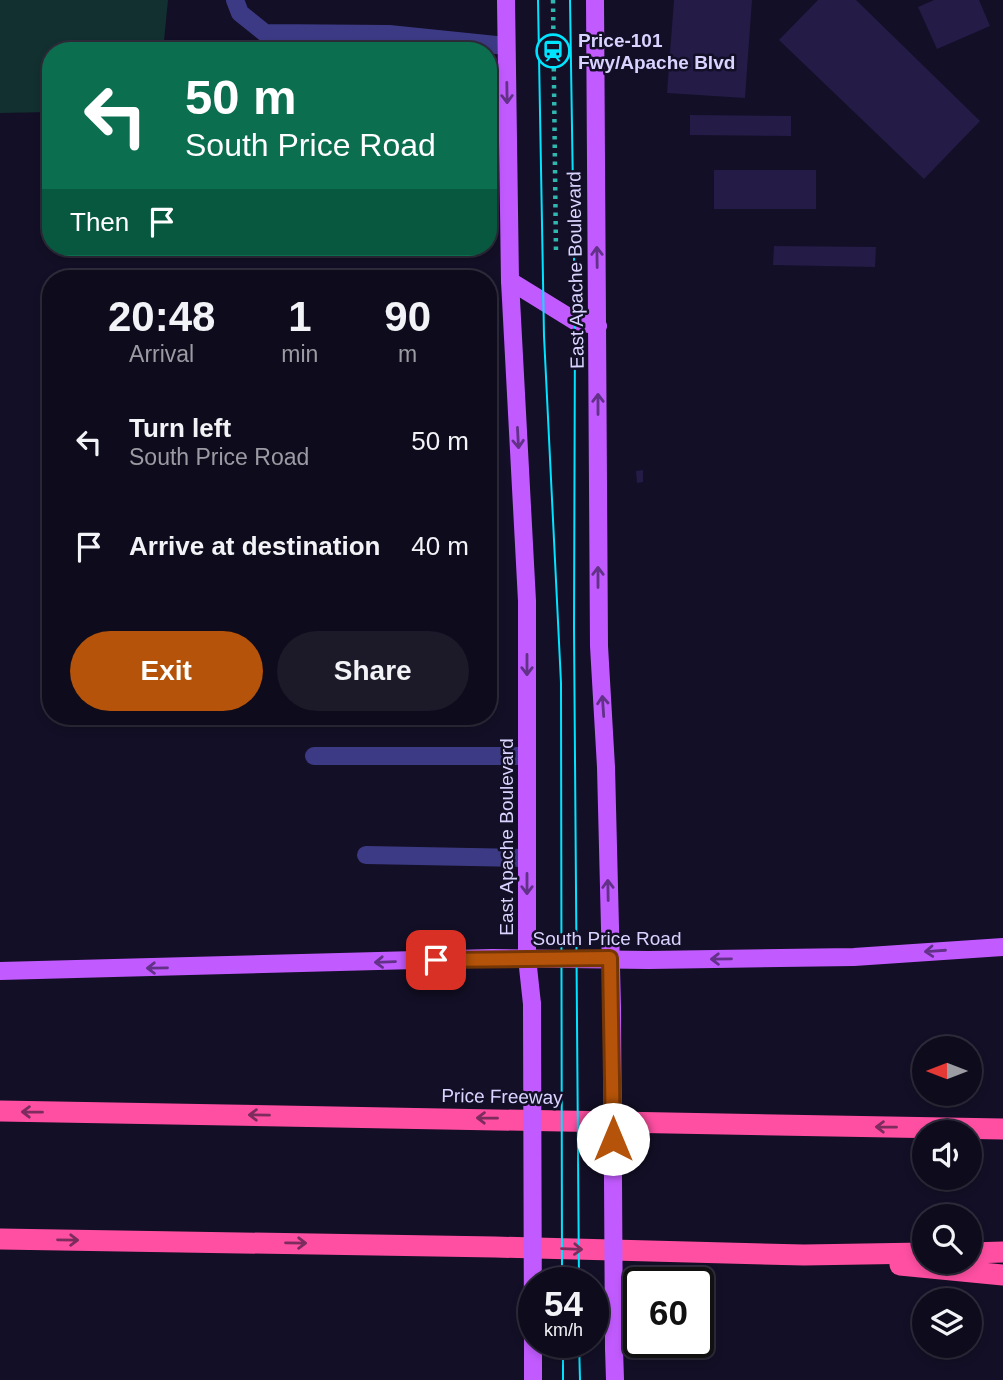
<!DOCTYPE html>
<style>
:root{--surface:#0e0b1c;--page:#1c1929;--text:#f1f3f6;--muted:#9b9ba3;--line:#2e2b3b;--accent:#b45309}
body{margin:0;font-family:Helvetica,sans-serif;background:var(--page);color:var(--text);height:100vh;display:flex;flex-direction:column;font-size:26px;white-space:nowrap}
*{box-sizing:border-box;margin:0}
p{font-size:23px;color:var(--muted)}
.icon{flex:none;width:38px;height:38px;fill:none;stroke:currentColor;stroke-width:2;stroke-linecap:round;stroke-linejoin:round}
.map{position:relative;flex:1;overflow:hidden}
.side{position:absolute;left:42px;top:270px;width:455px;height:455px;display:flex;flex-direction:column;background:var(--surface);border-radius:28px;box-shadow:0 4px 10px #0003,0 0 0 2px var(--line)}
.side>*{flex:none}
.guide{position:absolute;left:42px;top:42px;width:455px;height:214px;border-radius:28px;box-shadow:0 4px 10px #0003,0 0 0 2px var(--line);background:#0b6e4f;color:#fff;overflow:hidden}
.needle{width:46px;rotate:270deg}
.tools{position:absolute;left:912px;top:1036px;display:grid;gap:14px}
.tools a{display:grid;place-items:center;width:70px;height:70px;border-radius:50%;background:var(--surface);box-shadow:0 4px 10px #0003,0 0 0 2px var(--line);font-size:35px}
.speed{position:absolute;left:518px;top:1267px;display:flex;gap:14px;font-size:35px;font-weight:700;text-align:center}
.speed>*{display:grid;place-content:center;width:91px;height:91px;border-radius:50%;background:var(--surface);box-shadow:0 4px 10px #0003,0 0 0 2px var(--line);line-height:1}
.speed small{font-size:18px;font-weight:400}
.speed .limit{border:4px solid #111;border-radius:10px;background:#fff;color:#111}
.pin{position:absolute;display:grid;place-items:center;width:60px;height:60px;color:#fff;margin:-30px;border-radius:14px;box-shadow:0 4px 10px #0006}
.me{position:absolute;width:77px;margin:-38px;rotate:0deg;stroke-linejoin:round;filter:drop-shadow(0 0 5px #0008)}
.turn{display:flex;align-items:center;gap:24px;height:147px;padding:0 28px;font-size:32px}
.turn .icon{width:91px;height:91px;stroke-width:2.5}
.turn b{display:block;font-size:49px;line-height:60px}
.then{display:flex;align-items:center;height:66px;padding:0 28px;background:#0003;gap:14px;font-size:26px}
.eta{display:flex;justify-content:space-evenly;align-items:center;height:119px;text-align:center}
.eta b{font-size:42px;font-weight:800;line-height:49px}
.cta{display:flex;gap:14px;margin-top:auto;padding:14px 28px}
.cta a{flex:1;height:80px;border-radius:42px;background:var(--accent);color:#fff;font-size:28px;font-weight:800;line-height:80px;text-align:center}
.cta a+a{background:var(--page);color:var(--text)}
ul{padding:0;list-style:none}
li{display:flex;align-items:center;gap:21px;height:105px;padding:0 28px}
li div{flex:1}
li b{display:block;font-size:26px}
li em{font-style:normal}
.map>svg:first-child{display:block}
</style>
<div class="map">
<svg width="1003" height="1380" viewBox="0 0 1003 1380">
<rect width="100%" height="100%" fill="#130f26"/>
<path fill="#12302f" d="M 0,0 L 168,0 L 163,51 L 51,51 L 51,112 L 0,113 Z"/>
<g fill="#241b47">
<path d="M 674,0 L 752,0 L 745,98 L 667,93 Z"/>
<path d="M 818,0 L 856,0 L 980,121 L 924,179 L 779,40 Z"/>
<path d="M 934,0 L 979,0 L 990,26 L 937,49 L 918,7 Z"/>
<path d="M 690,115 L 791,116 L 791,136 L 690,135 Z"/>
<rect x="714" y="170" width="102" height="39"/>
<path d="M 774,246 L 876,247 L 875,267 L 773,265 Z"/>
<path d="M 643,470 L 643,482 L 637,483 L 636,471 Z"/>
</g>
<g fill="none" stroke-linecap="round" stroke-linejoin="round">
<path stroke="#2fb8b0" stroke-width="4.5" stroke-dasharray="3.5 5" stroke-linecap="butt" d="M 553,0 L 556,252"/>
<g stroke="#3d3a85" stroke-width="18">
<path d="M 235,0 L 240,13 L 265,33 L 389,34 L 506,46"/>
<path d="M 314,756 L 527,756"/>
<path d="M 366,855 L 527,858"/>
</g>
<g stroke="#c25bff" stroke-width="18">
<path d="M 506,0 L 510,281 L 527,601 L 527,958 L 532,1004"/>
<path d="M 595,0 L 599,646 L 606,767 L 612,1008"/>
<path d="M 510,281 L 575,321 L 598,326"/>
<path d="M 0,971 L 492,958 L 649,960 L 854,957 L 1003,947"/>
<path d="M 614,1348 L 615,1380"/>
<path d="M 533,1349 L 533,1380"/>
</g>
<g stroke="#ff4fa3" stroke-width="21">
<path d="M 0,1111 L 1003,1129"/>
<path d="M 0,1239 L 495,1247 L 804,1255 L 924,1253"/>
<path d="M 970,1253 L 1003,1252"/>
<path d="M 900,1265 L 1003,1275"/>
</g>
<g stroke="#00e5ff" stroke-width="2">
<path d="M 538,0 L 544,336 L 561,683 L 562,1283"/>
<path d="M 570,0 L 575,321 L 574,628 L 579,1283"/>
<path d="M 563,1342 L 563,1380"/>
<path d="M 579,1342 L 580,1380"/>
</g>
<g stroke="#c25bff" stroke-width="18">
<path d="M 532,1004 L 533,1349"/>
<path d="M 612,1008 L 614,1348"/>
</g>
</g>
<defs><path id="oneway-shaft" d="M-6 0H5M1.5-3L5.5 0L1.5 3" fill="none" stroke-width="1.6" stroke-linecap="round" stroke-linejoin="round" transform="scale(1.75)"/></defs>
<g stroke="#623188">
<use href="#oneway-shaft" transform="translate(507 93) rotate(89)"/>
<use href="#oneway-shaft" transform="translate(597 257) rotate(-91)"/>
<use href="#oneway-shaft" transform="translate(598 404) rotate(-90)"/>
<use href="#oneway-shaft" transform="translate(518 438) rotate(87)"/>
<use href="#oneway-shaft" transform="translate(598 577) rotate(-90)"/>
<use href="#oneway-shaft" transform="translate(527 665) rotate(90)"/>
<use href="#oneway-shaft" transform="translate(603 706) rotate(-94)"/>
<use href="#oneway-shaft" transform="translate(527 884) rotate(90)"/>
<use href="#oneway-shaft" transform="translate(608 890) rotate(-91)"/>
<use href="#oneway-shaft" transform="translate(935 951) rotate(176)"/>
<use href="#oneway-shaft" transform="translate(721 959) rotate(179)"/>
<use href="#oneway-shaft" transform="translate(385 962) rotate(178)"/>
<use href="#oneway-shaft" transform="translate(157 968) rotate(179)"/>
</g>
<g stroke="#7d2c5e">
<use href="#oneway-shaft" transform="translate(32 1112) rotate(-179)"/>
<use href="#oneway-shaft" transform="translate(259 1115) rotate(-179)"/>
<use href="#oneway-shaft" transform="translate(487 1118) rotate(-179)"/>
<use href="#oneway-shaft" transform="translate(886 1127) rotate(-179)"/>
<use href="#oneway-shaft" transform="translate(68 1240) rotate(1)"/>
<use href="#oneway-shaft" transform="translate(296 1243) rotate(1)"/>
<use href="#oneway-shaft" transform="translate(572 1249) rotate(2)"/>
</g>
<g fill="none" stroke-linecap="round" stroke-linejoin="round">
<defs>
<path id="route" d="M 436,960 L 610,958 L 613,1139"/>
</defs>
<use href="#route" stroke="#753606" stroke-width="18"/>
<use href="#route" stroke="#b45309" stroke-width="12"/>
</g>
<defs>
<symbol id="station-ring" viewBox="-11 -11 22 22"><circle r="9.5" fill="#130f26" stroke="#00e5ff" stroke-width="1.5"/><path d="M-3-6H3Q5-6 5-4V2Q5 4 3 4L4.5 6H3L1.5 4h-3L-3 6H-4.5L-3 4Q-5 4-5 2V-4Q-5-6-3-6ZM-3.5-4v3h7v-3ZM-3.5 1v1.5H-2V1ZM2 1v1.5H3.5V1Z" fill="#00e5ff"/></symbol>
</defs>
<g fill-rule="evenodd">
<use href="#station-ring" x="534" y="32" width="38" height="38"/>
</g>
<g text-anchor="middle" stroke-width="5" stroke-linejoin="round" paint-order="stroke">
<g font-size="19" font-weight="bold" fill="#d9d4ff" stroke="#130f26" text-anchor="start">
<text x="578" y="47">Price-101<tspan x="578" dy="22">Fwy/Apache Blvd</tspan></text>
</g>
<g font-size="19" fill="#d9d4ff" stroke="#130f26">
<text transform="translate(575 270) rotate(-91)" y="7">East Apache Boulevard</text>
<text transform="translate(506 837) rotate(-90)" y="7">East Apache Boulevard</text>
<text x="607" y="945">South Price Road</text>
<text transform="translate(502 1096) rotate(1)" y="7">Price Freeway</text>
</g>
</g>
</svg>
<div class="tools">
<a><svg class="needle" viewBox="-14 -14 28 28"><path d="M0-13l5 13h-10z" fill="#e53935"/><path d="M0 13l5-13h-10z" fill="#9b9ba3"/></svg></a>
<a><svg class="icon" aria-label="sound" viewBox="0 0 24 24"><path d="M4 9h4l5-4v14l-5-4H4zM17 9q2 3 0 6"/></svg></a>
<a><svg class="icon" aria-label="search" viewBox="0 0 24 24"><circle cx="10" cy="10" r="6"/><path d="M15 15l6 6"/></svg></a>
<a><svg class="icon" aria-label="layers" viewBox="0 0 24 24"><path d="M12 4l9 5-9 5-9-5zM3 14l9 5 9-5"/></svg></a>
</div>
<div class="speed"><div>54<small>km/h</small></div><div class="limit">60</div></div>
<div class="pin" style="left:436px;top:960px;background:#d93025"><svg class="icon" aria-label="arrive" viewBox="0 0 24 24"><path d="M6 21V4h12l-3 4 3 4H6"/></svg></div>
<svg class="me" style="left:613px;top:1139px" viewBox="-20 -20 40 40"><circle r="19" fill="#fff"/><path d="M0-13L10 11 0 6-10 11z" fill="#b45309"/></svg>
<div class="guide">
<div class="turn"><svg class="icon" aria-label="left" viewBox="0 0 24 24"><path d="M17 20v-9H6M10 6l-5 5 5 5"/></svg><div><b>50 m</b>South Price Road</div></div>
<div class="then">Then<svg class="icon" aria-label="arrive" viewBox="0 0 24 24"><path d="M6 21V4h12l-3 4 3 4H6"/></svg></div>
</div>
<section class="side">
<div class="eta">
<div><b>20:48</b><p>Arrival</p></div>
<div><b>1</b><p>min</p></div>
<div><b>90</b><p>m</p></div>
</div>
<ul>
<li><svg class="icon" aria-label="left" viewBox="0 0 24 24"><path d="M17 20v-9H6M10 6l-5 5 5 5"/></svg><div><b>Turn left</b><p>South Price Road</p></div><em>50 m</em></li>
<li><svg class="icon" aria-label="arrive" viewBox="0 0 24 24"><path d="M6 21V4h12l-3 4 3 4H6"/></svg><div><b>Arrive at destination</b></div><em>40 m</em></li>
</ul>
<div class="cta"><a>Exit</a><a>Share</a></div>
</section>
</div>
